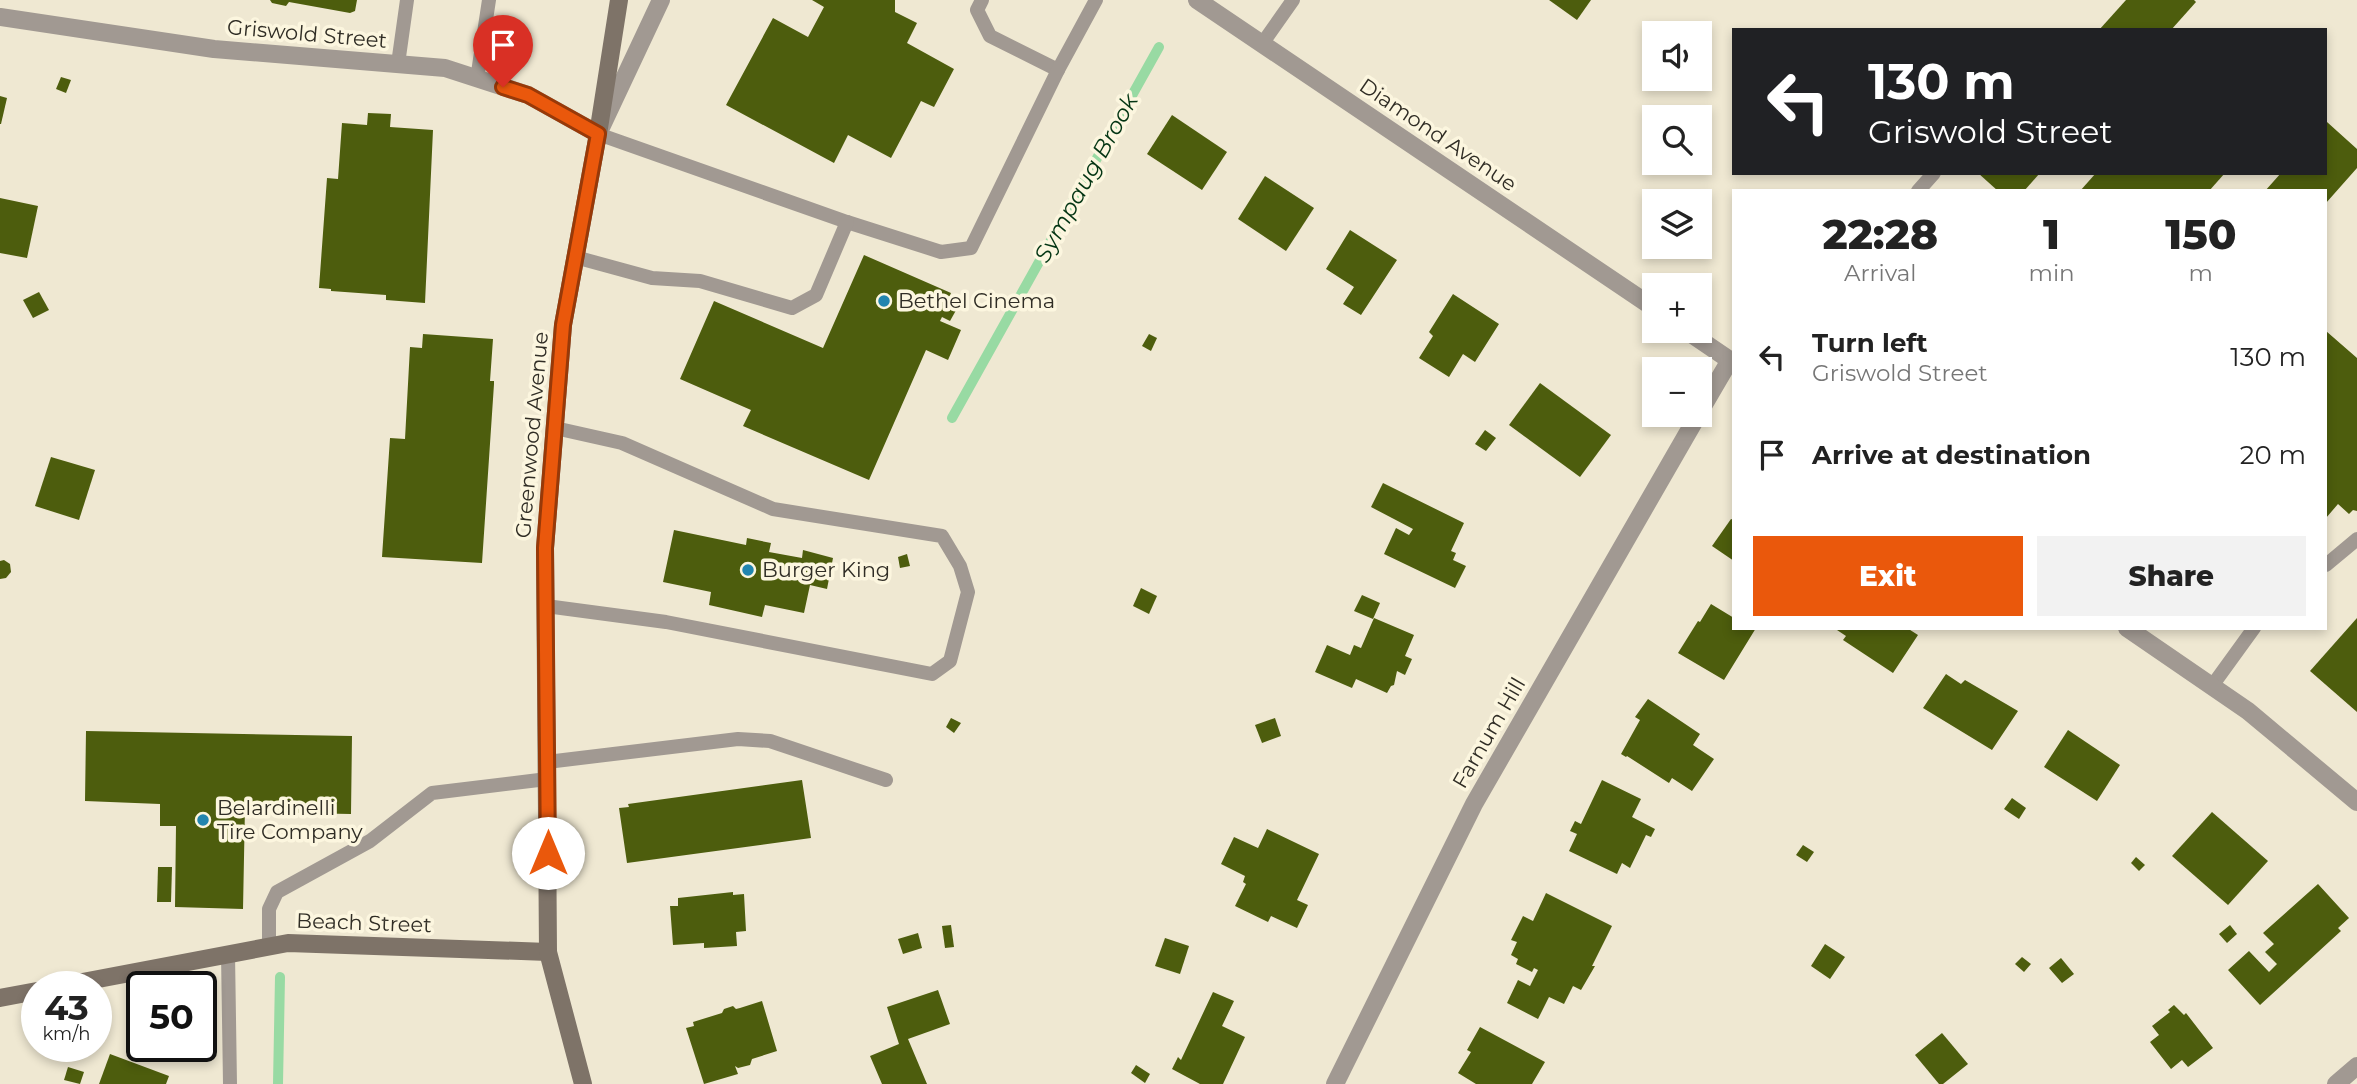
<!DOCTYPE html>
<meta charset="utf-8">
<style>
:root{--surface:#fff;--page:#f2f2f2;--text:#222;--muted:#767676;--accent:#ea580c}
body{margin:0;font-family:Montserrat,sans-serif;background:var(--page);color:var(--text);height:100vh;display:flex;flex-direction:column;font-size:26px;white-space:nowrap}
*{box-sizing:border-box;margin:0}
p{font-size:23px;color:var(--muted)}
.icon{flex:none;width:38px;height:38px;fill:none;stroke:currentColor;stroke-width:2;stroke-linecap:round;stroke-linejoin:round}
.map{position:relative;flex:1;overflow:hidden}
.side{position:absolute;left:1732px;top:189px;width:595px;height:441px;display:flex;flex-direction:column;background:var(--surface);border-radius:0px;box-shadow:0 4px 10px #0003}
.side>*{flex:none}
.banner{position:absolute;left:1732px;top:28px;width:595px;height:147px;border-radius:0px;box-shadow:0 4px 10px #0003;background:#202124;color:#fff;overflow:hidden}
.tools{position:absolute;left:1642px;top:21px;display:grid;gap:14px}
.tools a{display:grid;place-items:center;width:70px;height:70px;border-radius:0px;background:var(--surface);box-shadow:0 4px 10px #0003;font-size:35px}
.speed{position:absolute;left:21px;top:971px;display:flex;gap:14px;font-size:35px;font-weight:700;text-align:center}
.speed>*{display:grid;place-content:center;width:91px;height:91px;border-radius:50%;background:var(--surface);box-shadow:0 4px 10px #0003;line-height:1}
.speed small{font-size:18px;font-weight:400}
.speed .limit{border:4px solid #111;border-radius:10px;background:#fff;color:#111}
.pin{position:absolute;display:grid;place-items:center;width:60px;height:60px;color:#fff;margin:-72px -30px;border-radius:50% 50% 50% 0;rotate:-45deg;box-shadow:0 0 7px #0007}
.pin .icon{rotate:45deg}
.me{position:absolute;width:77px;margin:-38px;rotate:0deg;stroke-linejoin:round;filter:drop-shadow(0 0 5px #0008)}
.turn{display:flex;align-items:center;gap:24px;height:147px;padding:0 21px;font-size:32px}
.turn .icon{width:91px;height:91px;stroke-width:2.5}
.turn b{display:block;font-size:49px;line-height:60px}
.eta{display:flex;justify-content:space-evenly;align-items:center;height:119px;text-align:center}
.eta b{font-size:42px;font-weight:800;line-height:49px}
.action{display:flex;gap:14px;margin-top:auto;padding:14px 21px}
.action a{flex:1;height:80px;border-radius:0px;background:var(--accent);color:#fff;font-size:28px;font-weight:800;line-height:80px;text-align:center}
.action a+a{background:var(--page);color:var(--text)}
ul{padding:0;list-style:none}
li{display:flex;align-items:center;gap:21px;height:98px;padding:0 21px}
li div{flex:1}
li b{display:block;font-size:26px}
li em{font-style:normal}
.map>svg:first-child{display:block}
</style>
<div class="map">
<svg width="2357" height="1084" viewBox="0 0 2357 1084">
<rect width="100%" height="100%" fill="#efe8d2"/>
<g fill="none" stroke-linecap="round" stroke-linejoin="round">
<g stroke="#98daa3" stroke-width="10">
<path d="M 952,418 L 1159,47"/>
<path d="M 278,1084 L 280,977"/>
</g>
</g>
<g fill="#4d5d0d">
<path d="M 270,0 L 357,0 L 355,11 L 350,13 L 289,2 L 286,6 L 272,3 Z"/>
<path d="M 812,0 L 895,0 L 895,12 L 917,23 L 907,43 L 954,69 L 934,107 L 921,101 L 891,158 L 848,135 L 834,163 L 726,105 L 773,18 L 808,37 L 824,7 Z"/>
<path d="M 1549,0 L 1591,0 L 1577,20 Z"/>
<path d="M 2126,0 L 2194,0 L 2196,2 L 2171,30 L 2099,30 Z"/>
<path d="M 61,77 L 71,80 L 66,93 L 56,89 Z"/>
<path d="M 0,96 L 7,98 L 1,124 L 0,124 Z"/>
<path d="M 368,113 L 391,114 L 390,127 L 433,130 L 425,303 L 386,300 L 386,295 L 331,291 L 331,289 L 319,288 L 327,178 L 338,179 L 342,123 L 367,125 Z"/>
<path d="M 1172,115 L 1227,152 L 1202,190 L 1147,154 Z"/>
<path d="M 2327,122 L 2357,149 L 2357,168 L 2326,203 L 2326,191 L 2265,191 L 2281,173 L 2326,173 Z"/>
<path d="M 1978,173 L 2040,173 L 2024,191 L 1998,191 Z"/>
<path d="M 2096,173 L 2225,173 L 2209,191 L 2080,191 Z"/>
<path d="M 1265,176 L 1314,208 L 1286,251 L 1238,219 Z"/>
<path d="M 0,198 L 38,206 L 27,258 L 0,253 Z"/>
<path d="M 1350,230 L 1397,260 L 1361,315 L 1343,304 L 1354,287 L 1326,269 Z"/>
<path d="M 864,255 L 951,293 L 948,300 L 959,305 L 950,321 L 942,317 L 940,321 L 961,330 L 948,360 L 926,350 L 869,480 L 743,426 L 751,410 L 680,379 L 714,301 L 823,348 Z"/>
<path d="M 39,292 L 49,310 L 33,318 L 23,300 Z"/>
<path d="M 1453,294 L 1499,324 L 1475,362 L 1463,354 L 1449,377 L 1419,358 L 1433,336 L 1429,332 Z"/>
<path d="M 2326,331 L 2357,358 L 2357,511 L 2353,510 L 2349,514 L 2338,504 L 2326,518 Z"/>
<path d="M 423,334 L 493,339 L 490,381 L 494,381 L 494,384 L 482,563 L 382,557 L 390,438 L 405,439 L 410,347 L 422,348 Z"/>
<path d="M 1149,334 L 1157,338 L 1151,351 L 1142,346 Z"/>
<path d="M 1540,383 L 1611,435 L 1580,477 L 1509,425 Z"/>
<path d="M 1485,430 L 1496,438 L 1486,451 L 1475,444 Z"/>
<path d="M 51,457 L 95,470 L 79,520 L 35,506 Z"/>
<path d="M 1383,483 L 1464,523 L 1451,551 L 1456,553 L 1453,560 L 1466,566 L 1455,588 L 1384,554 L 1396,528 L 1409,535 L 1413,529 L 1371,507 Z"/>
<path d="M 1731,519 L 1734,520 L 1734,561 L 1712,546 Z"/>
<path d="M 674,530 L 746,545 L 747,538 L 771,543 L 769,552 L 802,558 L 803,550 L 833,558 L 827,589 L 810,585 L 804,613 L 765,605 L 762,617 L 709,605 L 711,592 L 663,582 Z"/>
<path d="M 907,554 L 910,566 L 900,568 L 898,557 Z"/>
<path d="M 4,560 L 10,564 L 11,572 L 6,578 L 0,579 L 0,561 Z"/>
<path d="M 1141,588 L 1157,596 L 1149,614 L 1133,606 Z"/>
<path d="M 1362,595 L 1380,603 L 1373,619 L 1354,611 Z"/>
<path d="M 1711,604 L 1734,618 L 1734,628 L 1756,628 L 1724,680 L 1678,653 L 1698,621 L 1700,622 Z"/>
<path d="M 1374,618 L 1414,635 L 1405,656 L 1412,659 L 1405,675 L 1397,671 L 1394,685 L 1391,686 L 1387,693 L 1356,679 L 1352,688 L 1315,672 L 1327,645 L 1350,655 L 1354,645 L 1361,648 Z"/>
<path d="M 2357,618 L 2357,712 L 2310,671 Z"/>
<path d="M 1834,628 L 1907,628 L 1918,635 L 1893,673 L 1843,640 L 1846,636 Z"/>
<path d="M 1946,674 L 1961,684 L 1965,680 L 2018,711 L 1992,750 L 1923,708 Z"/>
<path d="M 1648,699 L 1700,734 L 1693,745 L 1714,759 L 1692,791 L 1672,778 L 1669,783 L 1627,756 L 1626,757 L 1621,754 L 1640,720 L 1635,717 Z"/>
<path d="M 951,718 L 961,723 L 954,733 L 946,727 Z"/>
<path d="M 1275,718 L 1281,736 L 1262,743 L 1255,725 Z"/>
<path d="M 2068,730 L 2120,765 L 2097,801 L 2044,767 Z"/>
<path d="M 86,731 L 352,736 L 351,814 L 298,813 L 298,807 L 245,806 L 243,909 L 175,907 L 176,826 L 160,826 L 160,804 L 85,801 Z"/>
<path d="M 802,780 L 811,838 L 627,863 L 619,808 L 629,807 L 628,804 Z"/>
<path d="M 1602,780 L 1641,799 L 1632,817 L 1655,829 L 1651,837 L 1646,835 L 1630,868 L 1622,863 L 1617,874 L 1569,851 L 1577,834 L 1570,831 L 1575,821 L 1581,824 Z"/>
<path d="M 2012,798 L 2026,808 L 2019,819 L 2004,809 Z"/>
<path d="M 2212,812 L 2268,861 L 2228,905 L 2172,856 Z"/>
<path d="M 1267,829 L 1319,854 L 1297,900 L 1308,905 L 1297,928 L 1271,916 L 1268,922 L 1235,906 L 1246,884 L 1243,882 L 1245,876 L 1221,864 L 1234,837 L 1258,848 Z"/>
<path d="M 1803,845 L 1814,852 L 1807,862 L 1796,855 Z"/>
<path d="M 2136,857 L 2145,865 L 2139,871 L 2131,863 Z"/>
<path d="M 158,867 L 172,867 L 171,902 L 157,902 Z"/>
<path d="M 2318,884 L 2349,918 L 2338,928 L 2341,931 L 2260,1005 L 2228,970 L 2249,951 L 2269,972 L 2277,964 L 2265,952 L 2274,944 L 2263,933 Z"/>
<path d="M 733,892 L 733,895 L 744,894 L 746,931 L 736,932 L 737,946 L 704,948 L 704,943 L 673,945 L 670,906 L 678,906 L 678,898 Z"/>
<path d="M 1546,893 L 1612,926 L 1592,966 L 1595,966 L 1581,990 L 1573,986 L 1564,1004 L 1549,997 L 1538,1019 L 1507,1003 L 1518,980 L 1530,986 L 1538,970 L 1534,968 L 1532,972 L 1516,964 L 1518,959 L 1511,955 L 1517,942 L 1511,940 L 1523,916 L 1533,921 Z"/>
<path d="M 951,925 L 954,947 L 945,948 L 942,926 Z"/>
<path d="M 2230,925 L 2237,934 L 2227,943 L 2219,934 Z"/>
<path d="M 918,933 L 922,948 L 903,954 L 898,939 Z"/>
<path d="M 1165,938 L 1189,946 L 1180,974 L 1155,966 Z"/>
<path d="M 1825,944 L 1845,957 L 1830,979 L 1811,966 Z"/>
<path d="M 2022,957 L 2031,964 L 2024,972 L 2015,964 Z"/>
<path d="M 2061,958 L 2074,974 L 2062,983 L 2049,968 Z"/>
<path d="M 938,990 L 950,1024 L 908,1039 L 927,1084 L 882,1084 L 870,1056 L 899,1044 L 887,1007 Z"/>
<path d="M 1213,992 L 1234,1001 L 1222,1026 L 1245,1037 L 1223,1084 L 1200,1084 L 1172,1069 L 1178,1057 L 1181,1060 Z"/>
<path d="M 762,1001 L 777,1051 L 752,1059 L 750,1065 L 738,1068 L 735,1066 L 738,1074 L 704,1084 L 686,1028 L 694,1026 L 693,1022 L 722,1013 L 724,1009 L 733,1006 L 736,1009 L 740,1008 Z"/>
<path d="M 2174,1005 L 2184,1015 L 2186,1013 L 2213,1048 L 2188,1067 L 2182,1060 L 2171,1069 L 2150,1042 L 2159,1035 L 2152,1026 L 2170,1012 L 2168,1010 Z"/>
<path d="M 1480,1027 L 1545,1062 L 1532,1084 L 1476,1084 L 1458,1073 L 1471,1052 L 1467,1050 Z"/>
<rect x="201" y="1031" width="6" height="23"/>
<path d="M 1942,1033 L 1968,1064 L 1943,1084 L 1939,1084 L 1915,1055 Z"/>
<path d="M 110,1054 L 169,1076 L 166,1084 L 99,1084 Z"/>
<path d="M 1136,1065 L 1150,1074 L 1145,1083 L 1131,1073 Z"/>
<path d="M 68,1067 L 84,1072 L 80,1084 L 64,1080 Z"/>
</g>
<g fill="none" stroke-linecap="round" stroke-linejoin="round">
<g stroke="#a19992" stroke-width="14">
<path d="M 982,0 L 977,10 L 990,36 L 1058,70"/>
<path d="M 1262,44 L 1293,0"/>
<path d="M 398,64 L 407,0"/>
<path d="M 477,79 L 489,0"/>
<path d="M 598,134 L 847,222 L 941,252 L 971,248 L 1058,70 L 1096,0"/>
<path d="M 1918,191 L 1934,173"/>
<path d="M 575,257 L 652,278 L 700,281 L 792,308 L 816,295 L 847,222"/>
<path d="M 2326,565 L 2357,539"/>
<path d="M 546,606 L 666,622 L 932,674 L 950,661 L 968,592 L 960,566 L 942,536 L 773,509 L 622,443 L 555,428"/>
<path d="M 2212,686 L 2254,628"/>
<path d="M 547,762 L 738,739 L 770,741 L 886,780"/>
<path d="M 269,946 L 269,909 L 277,892 L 370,841 L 432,793 L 547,779"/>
<path d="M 228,954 L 230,1084"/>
</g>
<g stroke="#a19992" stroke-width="18">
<path d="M 1197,0 L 1654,308"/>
<path d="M 0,17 L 214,49 L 445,68 L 528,95 L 598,134 L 661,0"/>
<path d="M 1687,331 L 1734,363"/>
<path d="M 1699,413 L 1730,360"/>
<path d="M 2127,628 L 2248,711 L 2357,802"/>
<path d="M 1335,1084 L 1474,804 L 1698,415"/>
<path d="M 2336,1084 L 2357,1066"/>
</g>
<g stroke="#7e7368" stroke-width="18">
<path d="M 56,987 L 288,943 L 548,952"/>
<path d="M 0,998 L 37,991"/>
<path d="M 583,1084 L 548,952 L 545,548 L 563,325 L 598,134 L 619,0"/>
</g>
</g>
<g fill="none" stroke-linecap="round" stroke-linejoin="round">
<defs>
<path id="route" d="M 503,87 L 528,95 L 598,134 L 563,325 L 545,548 L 548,853"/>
</defs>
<use href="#route" stroke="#983908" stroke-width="18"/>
<use href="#route" stroke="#ea580c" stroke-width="12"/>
</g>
<g fill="#2285af" stroke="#fcf6df" stroke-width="2.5">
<circle cx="884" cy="301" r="7"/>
<circle cx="748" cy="570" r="7"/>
<circle cx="203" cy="820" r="7"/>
</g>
<g text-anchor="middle" stroke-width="7" stroke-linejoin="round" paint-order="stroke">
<g font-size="21" fill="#302d25" stroke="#fcf6df">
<text transform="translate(307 34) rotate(5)" y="7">Griswold Street</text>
<text transform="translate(1438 135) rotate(34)" y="7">Diamond Avenue</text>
<text transform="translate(532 435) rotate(-85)" y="7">Greenwood Avenue</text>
<text transform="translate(1489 733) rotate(-60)" y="7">Farnum Hill</text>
<text transform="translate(364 923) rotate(2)" y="7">Beach Street</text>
</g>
<g font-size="21" fill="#302d25" stroke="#fcf6df" text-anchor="start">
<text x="898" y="308">Bethel Cinema</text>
<text x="762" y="577">Burger King</text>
<text x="217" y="815">Belardinelli<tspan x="217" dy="24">Tire Company</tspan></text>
</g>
<g font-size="23" font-style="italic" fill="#033513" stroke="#fcf6df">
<text transform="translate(1086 178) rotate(-61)" y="8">Sympaug Brook</text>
</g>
</g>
</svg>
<div class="tools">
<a><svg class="icon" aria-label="sound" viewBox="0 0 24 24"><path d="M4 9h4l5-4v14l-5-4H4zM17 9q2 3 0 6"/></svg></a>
<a><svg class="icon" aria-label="search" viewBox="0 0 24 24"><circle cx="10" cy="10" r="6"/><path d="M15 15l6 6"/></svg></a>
<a><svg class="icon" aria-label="layers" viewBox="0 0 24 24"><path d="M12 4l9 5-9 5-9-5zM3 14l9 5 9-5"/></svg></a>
<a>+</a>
<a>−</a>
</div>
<div class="speed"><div>43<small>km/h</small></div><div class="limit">50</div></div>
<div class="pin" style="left:503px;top:87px;background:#d93025"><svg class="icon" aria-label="arrive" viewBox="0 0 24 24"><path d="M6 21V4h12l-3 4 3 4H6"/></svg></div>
<svg class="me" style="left:548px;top:853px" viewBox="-20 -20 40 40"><circle r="19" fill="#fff"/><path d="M0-13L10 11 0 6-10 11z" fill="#ea580c"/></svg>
<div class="banner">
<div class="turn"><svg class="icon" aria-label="left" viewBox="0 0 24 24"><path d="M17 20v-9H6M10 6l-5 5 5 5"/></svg><div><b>130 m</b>Griswold Street</div></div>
</div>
<section class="side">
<div class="eta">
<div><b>22:28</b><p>Arrival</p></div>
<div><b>1</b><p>min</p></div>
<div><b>150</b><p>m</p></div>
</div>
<ul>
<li><svg class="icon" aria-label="left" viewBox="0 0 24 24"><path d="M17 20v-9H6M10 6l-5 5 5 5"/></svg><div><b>Turn left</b><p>Griswold Street</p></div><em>130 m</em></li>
<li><svg class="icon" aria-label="arrive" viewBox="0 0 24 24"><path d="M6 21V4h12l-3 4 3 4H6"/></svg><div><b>Arrive at destination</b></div><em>20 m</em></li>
</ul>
<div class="action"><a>Exit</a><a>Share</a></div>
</section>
</div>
